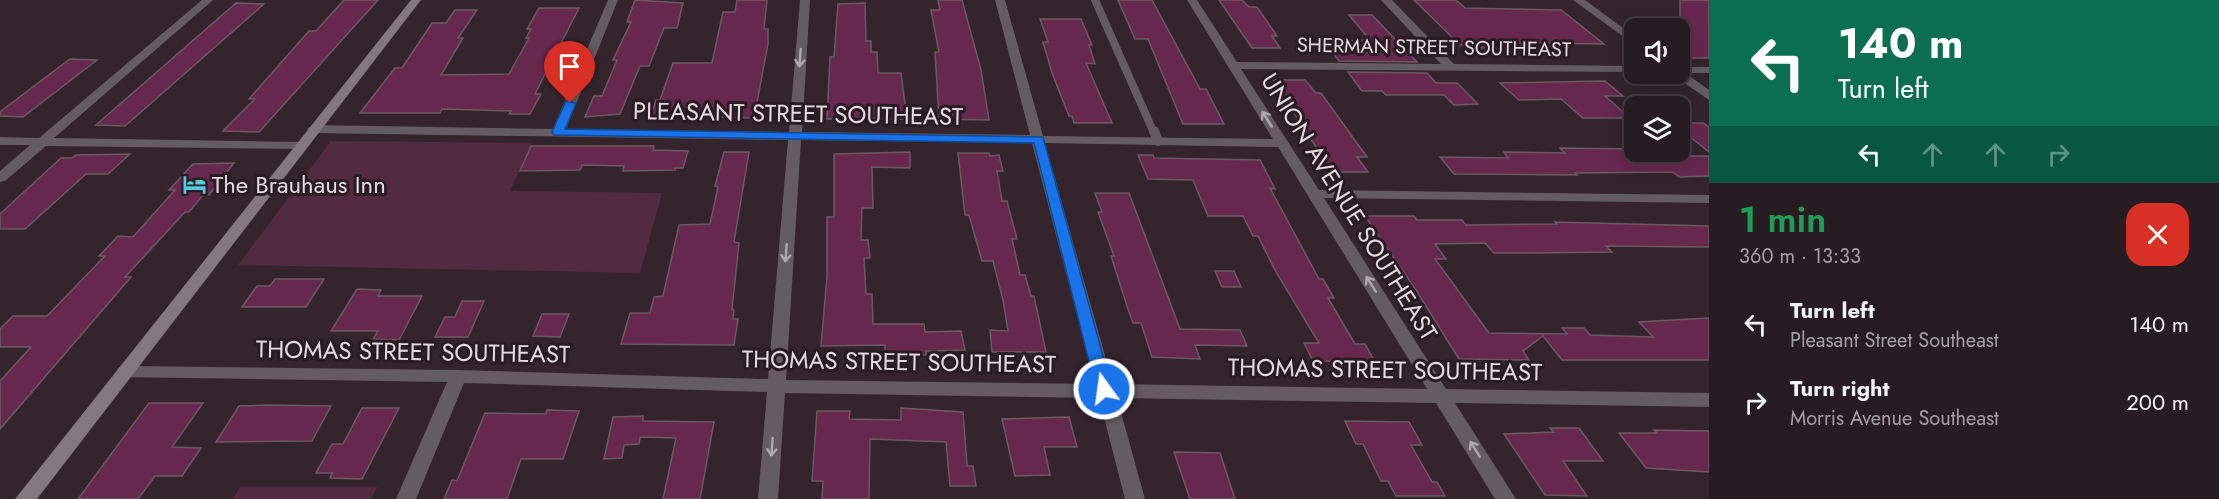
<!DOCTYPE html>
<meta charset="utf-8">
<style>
:root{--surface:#271c22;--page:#2f252a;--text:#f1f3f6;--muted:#a4a1a5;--line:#433a40}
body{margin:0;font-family:Jost,sans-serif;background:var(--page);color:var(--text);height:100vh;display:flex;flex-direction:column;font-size:22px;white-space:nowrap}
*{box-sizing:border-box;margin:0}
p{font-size:20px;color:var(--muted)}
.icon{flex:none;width:33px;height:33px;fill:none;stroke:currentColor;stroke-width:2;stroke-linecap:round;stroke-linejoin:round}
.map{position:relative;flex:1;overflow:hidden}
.panel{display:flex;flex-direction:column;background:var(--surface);width:510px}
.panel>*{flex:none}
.guide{background:#0b6e4f;color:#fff;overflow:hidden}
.controls{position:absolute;left:1624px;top:18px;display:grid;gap:12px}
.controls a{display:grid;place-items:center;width:66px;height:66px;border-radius:12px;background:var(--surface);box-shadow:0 6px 24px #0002,0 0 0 2px var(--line);font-size:30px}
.pin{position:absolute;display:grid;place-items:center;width:51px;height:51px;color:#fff;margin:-62px -26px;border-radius:50% 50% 50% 0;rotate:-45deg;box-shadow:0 0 6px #0007}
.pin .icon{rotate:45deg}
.me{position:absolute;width:66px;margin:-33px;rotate:346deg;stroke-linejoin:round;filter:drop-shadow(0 0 4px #0008)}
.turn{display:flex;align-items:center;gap:21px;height:126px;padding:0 30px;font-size:27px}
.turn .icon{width:78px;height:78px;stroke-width:2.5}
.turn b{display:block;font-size:42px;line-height:51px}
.lanes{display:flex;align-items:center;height:57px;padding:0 30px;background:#0003;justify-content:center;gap:30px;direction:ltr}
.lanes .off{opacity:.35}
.round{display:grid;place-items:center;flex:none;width:63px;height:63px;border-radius:18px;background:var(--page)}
.summary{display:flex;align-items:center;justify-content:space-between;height:102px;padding:0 30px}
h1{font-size:36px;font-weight:600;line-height:45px;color:#1e9e55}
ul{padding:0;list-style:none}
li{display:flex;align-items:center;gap:18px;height:78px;padding:0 30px}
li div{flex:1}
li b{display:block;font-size:22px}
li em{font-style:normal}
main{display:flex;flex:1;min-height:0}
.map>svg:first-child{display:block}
</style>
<main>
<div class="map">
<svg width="1709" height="499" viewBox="0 0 1709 499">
<rect width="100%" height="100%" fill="#34252d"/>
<g fill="#522b41">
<path d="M 331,141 L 532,143 L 510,191 L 662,193 L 640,273 L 238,265 Z"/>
<path d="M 240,487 L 377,487 L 371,499 L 233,499 Z"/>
</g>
<g fill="#67284e" stroke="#6b5962" stroke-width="1.5">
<path d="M 344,0 L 378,0 L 259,132 L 223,131 L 255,99 L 249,99 L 309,31 L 316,31 Z"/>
<path d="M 635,0 L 683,3 L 677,28 L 664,28 L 649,66 L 640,66 L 620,114 L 585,117 L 594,96 L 602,96 L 617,60 L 613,60 L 631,22 L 627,22 Z"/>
<path d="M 737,0 L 767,0 L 764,29 L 768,29 L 768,44 L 754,118 L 672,116 L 671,119 L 650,118 L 656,100 L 660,100 L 673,63 L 712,63 L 723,12 L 735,12 Z"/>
<path d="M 938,0 L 962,0 L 981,70 L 989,120 L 939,119 L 935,52 L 939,52 L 931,10 L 940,10 Z"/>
<path d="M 1118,0 L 1152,0 L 1200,89 L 1206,89 L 1224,124 L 1183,124 L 1148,39 L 1135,39 Z"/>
<path d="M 1219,0 L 1242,0 L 1249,7 L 1257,7 L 1277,36 L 1272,36 L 1280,48 L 1252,48 Z"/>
<path d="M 1414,0 L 1456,0 L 1465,8 L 1561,10 L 1604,44 L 1521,43 L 1524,47 L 1477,48 L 1474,45 L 1460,45 Z"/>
<rect x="1680" y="0" width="29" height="58"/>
<path d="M 236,3 L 264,4 L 125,126 L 96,125 Z"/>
<path d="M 865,3 L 866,41 L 871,41 L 871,52 L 877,52 L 878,73 L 901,73 L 907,119 L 827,119 L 830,57 L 834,57 L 838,4 Z"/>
<path d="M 539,8 L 579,8 L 535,94 L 541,94 L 530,114 L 509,114 L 511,111 L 442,109 L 440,113 L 360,113 L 395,68 L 402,68 L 432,23 L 446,23 L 455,10 L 477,10 L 458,38 L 463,38 L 441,75 L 509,74 L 529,38 L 526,38 L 531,29 L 527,29 Z"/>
<path d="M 1349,15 L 1372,15 L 1417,62 L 1339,61 L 1324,41 L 1370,40 Z"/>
<path d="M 1040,19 L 1081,19 L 1092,45 L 1089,45 L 1095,64 L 1086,63 L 1112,123 L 1074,123 L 1072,116 L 1069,116 L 1052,73 L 1043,42 L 1048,42 Z"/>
<path d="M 70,59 L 97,60 L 23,117 L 0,116 L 0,112 Z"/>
<path d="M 1348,72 L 1427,73 L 1436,83 L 1457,83 L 1478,104 L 1454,105 L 1444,95 L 1386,95 L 1382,91 L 1362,91 Z"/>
<path d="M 1273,80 L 1305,80 L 1316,93 L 1321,93 L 1367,157 L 1357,157 L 1368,172 L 1332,172 Z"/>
<path d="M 1605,81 L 1623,96 L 1605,96 L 1630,118 L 1583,118 L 1561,99 L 1519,100 L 1500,83 Z"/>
<path d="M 1680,123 L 1703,123 L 1709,127 L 1709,152 L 1680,129 Z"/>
<path d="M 531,146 L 654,146 L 653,150 L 688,151 L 683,168 L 675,168 L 675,170 L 623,171 L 624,166 L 582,165 L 580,170 L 520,171 Z"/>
<path d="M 1560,148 L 1635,149 L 1635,152 L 1643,152 L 1648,156 L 1709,156 L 1709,176 L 1679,177 L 1673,172 L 1575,173 L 1577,175 L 1454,174 L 1440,157 L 1508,158 L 1504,152 L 1565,153 Z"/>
<path d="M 724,152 L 749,152 L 734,242 L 739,243 L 732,309 L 734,310 L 733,319 L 738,319 L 734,345 L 621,344 L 630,313 L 650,313 L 654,297 L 663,296 L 679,225 L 710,224 L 718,187 L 715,186 Z"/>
<path d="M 910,152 L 910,168 L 872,167 L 873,208 L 862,208 L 861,240 L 868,240 L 870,258 L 864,258 L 866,294 L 872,294 L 873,324 L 924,324 L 925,332 L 961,331 L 965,350 L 926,351 L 926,355 L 885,354 L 885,345 L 821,346 L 827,276 L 827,217 L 834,217 L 834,154 Z"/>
<path d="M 958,153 L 989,153 L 990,156 L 999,155 L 1003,171 L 997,171 L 1002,201 L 1007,201 L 1017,239 L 1012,239 L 1020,275 L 1025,275 L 1031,296 L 1034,296 L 1046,352 L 992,352 L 990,330 L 1008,331 L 1003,300 L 993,261 L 982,261 L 969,215 L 965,215 Z"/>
<path d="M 130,154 L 108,174 L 86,174 L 25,229 L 0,229 L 0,214 L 61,158 L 72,158 L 76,155 Z"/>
<path d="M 1138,155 L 1153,155 L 1154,158 L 1260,160 L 1275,189 L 1270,188 L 1319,279 L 1323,279 L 1334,298 L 1328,298 L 1355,344 L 1365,344 L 1375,362 L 1313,361 L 1304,343 L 1319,343 L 1276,272 L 1258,236 L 1253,236 L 1243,216 L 1208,216 L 1193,180 L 1148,179 Z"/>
<path d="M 234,163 L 209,195 L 203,195 L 189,212 L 185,212 L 125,277 L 131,277 L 0,429 L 0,381 L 31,347 L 0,347 L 0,329 L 13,316 L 47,316 L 105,256 L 99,256 L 118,236 L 133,237 L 175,190 L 169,190 L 193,164 Z"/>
<path d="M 1095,193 L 1129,193 L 1180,329 L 1240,330 L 1247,346 L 1195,345 L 1200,359 L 1152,357 L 1141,323 L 1133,323 L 1127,306 L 1111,256 L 1114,256 L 1098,212 L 1102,212 Z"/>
<path d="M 1365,216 L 1414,216 L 1417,220 L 1462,220 L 1466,225 L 1557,224 L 1555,222 L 1709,226 L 1709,247 L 1606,246 L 1612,252 L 1533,253 L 1494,253 L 1485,243 L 1435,244 L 1446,259 L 1435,259 L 1489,333 L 1567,334 L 1562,328 L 1584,328 L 1590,335 L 1653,337 L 1639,322 L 1709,318 L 1709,360 L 1562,360 L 1543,336 L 1523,351 L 1529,360 L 1459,359 L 1416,290 Z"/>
<path d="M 1215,271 L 1234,271 L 1241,287 L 1222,287 Z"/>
<path d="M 275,279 L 324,279 L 306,307 L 242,307 L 257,286 L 270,286 Z"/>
<path d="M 357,289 L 381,290 L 378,296 L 422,296 L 399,340 L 373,339 L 378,331 L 331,331 Z"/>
<path d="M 462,301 L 484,301 L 468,337 L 435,337 L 445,317 L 455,317 Z"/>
<path d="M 542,314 L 569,314 L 560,337 L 533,336 Z"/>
<path d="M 149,403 L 203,403 L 172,447 L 201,448 L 182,476 L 155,476 L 138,499 L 78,499 Z"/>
<path d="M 268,405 L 331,406 L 312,441 L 216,442 L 239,406 Z"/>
<path d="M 362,408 L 399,408 L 362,479 L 330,478 L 332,473 L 316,473 L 332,444 L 343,444 Z"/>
<path d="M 901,408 L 963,412 L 967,466 L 973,466 L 976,486 L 950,486 L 946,442 L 870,439 L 869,499 L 822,499 L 823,481 L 812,481 L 817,411 L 850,411 L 849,419 L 901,420 Z"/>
<path d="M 547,410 L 579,411 L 563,459 L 521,459 L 507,499 L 444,499 L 452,480 L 457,481 L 485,413 L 546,414 Z"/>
<path d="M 643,416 L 643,421 L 714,422 L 700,499 L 663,499 L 676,438 L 640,437 L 639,444 L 624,445 L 622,458 L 604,459 L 613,417 Z"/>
<path d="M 1069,417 L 1077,447 L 1044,447 L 1050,475 L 1015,476 L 1002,419 Z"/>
<path d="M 1345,421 L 1409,422 L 1422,445 L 1411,445 L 1432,482 L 1437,482 L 1445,496 L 1396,496 L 1388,481 L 1381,481 L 1363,444 L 1356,444 Z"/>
<path d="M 1550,428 L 1579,428 L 1603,461 L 1563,461 L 1587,496 L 1545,495 L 1504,434 L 1554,432 Z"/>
<path d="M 1654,430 L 1709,431 L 1709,472 L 1646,468 L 1619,433 L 1657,433 Z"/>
<path d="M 1174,452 L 1220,453 L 1235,499 L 1190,499 Z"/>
</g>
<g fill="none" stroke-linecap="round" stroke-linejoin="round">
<path stroke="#645c60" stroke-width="8" d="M 1095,0 L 1154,133"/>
<path stroke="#645c60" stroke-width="10" d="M 1154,131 L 1158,141"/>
<g fill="#645c60" fill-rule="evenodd">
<path d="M 202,0 L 213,0 L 54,138 L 300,142 L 305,143 L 307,146 L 305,149 L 46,146 L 5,181 L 0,182 L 0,171 L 30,145 L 0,145 L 0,137 L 39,138 Z"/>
<path d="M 608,0 L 618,0 L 566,129 L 789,132 L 800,0 L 810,0 L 802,132 L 1030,135 L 995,0 L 1005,0 L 1043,136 L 1273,139 L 1187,0 L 1197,0 L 1237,62 L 1441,64 L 1381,0 L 1392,0 L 1454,64 L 1635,66 L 1635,72 L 1241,69 L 1319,190 L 1709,195 L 1709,203 L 1324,198 L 1446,389 L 1709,393 L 1709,407 L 1455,403 L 1516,499 L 1495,499 L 1436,403 L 1117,398 L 1145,499 L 1125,499 L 1099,398 L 785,393 L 778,499 L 758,499 L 767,392 L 464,383 L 416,499 L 396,499 L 447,382 L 119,377 L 116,372 L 119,367 L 125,366 L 458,370 L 768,379 L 788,140 L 313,133 L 307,129 L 313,125 L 553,129 ZM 801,140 L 1032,143 L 1095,384 L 786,380 ZM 1045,143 L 1278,147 L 1427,389 L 1113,384 Z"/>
<path d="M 1573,0 L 1585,0 L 1635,37 L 1635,45 Z"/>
<path d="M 1680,67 L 1709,67 L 1709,73 L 1685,73 L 1709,90 L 1709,100 L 1674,76 L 1673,74 L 1680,74 Z"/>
</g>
<path fill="#84787e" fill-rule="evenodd" d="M 411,0 L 421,0 L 37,499 L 15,499 Z"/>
</g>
<defs><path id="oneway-shaft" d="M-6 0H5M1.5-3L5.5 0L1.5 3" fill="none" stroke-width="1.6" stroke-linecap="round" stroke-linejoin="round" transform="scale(1.5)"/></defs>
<g stroke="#b1a8ac">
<use href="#oneway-shaft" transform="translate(800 58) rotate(94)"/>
<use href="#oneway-shaft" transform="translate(1267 119) rotate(-122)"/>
<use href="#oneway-shaft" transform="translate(786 253) rotate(94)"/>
<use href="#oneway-shaft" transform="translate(1371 284) rotate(-122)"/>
<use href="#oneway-shaft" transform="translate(772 447) rotate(94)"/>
<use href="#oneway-shaft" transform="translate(1475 449) rotate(-122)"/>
</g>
<path fill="#1a73e8" stroke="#114b97" stroke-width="1.5" d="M 566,101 L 576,103 L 565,129 L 1043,137 L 1112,389 L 1104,395 L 1096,389 L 1034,143 L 554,135 L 552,132 Z"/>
<defs>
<symbol id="hotel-bare" viewBox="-9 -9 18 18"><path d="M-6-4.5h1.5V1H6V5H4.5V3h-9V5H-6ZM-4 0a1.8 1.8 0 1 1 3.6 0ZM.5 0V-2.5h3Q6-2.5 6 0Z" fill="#55cadf" stroke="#2a1c23" stroke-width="2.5" paint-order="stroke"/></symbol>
</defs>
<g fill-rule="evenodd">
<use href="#hotel-bare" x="178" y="168" width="33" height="33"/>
</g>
<g text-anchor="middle" stroke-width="6" stroke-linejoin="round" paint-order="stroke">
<g font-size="20" fill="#e5dadf" stroke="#2a1c23">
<text transform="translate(1434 47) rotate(1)" y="7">SHERMAN STREET SOUTHEAST</text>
</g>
<g font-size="24" fill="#e5dadf" stroke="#2a1c23">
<text transform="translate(798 114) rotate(1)" y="8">PLEASANT STREET SOUTHEAST</text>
<text transform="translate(1349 207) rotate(58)" y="8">UNION AVENUE SOUTHEAST</text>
<text transform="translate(413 352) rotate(1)" y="8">THOMAS STREET SOUTHEAST</text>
<text transform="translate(899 362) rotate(1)" y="8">THOMAS STREET SOUTHEAST</text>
<text transform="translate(1385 370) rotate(1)" y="8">THOMAS STREET SOUTHEAST</text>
</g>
<g font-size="24" fill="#e5dadf" stroke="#2a1c23" text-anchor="start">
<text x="212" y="193">The Brauhaus Inn</text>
</g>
</g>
</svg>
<div class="controls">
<a><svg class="icon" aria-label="sound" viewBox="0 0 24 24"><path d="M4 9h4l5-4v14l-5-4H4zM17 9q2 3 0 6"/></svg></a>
<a><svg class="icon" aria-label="layers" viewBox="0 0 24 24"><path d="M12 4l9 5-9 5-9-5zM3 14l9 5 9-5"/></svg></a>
</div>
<div class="pin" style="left:570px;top:103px;background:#d93025"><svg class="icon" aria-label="arrive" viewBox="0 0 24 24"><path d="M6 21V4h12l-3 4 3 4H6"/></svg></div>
<svg class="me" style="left:1104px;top:389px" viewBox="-20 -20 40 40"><circle r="17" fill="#1a73e8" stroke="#fff" stroke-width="3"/><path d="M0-11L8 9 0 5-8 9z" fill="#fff"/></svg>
</div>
<section class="panel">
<div class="guide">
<div class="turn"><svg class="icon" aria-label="left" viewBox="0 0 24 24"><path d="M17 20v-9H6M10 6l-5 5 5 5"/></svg><div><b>140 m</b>Turn left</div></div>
<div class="lanes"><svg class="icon" aria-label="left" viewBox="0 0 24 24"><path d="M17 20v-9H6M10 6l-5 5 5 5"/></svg><svg class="icon off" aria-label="ahead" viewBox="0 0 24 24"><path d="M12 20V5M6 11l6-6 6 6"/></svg><svg class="icon off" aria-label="ahead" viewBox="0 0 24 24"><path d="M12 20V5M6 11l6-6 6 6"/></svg><svg class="icon off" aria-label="right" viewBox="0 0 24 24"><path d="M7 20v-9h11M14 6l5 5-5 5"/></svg></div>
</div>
<div class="summary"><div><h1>1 min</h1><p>360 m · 13:33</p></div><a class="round" style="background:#d93025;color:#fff"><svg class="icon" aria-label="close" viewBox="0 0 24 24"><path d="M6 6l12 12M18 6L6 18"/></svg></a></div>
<ul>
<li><svg class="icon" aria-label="left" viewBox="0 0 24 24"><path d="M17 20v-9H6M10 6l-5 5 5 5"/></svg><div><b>Turn left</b><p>Pleasant Street Southeast</p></div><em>140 m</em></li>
<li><svg class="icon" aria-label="right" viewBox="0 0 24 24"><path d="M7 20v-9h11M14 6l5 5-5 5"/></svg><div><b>Turn right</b><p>Morris Avenue Southeast</p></div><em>200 m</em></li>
</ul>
</section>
</main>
